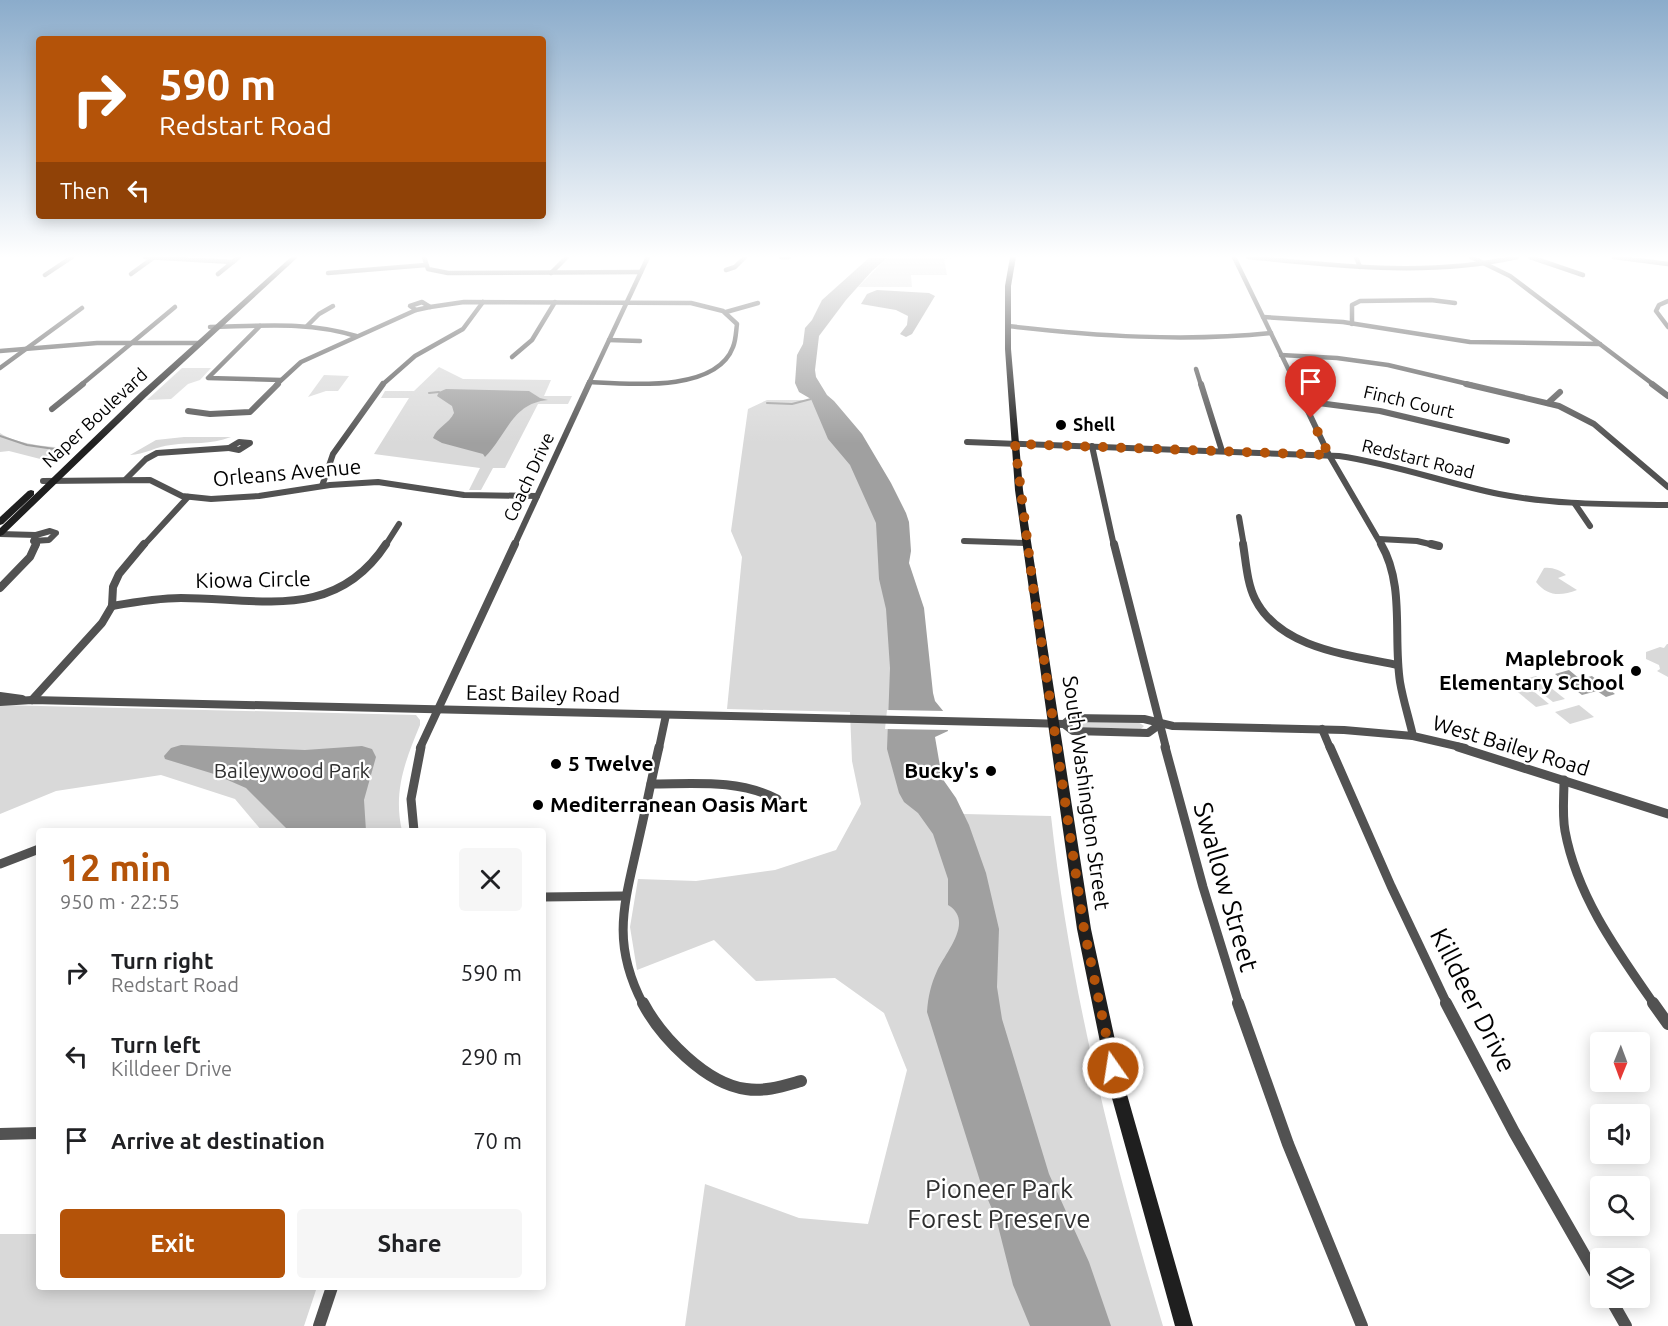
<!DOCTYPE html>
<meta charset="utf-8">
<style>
:root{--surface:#fff;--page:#f6f6f6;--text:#202124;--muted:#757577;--accent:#b45309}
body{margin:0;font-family:Ubuntu,sans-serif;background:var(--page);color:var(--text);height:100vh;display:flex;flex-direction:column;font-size:22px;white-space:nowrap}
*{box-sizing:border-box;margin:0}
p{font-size:20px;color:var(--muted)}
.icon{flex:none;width:33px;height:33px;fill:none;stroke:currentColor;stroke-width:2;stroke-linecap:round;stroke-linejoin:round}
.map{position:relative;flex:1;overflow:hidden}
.drawer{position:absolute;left:36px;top:828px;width:510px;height:462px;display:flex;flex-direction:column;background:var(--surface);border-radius:6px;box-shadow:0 3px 15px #0003}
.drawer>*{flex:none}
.hud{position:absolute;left:36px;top:36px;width:510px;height:183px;border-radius:6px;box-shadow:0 3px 15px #0003;background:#b45309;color:#fff;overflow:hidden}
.needle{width:39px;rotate:181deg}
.fabs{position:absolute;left:1590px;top:1032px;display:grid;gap:12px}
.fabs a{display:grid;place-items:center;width:60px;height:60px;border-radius:6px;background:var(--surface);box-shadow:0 3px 15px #0003;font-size:30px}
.pin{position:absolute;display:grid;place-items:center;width:51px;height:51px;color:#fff;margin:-62px -26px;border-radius:50% 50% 50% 0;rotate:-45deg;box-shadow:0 0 6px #0007}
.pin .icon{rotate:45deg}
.me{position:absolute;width:66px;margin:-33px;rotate:347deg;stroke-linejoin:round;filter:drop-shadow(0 0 4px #0008)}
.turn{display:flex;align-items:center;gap:21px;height:126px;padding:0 24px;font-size:27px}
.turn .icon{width:78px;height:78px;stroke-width:2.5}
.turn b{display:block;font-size:42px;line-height:51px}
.then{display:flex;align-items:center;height:57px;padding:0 24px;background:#0003;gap:12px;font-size:22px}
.round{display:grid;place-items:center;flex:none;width:63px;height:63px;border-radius:6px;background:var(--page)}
.head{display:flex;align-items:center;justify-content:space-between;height:102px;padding:0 24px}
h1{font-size:36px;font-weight:600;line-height:45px;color:var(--accent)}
.cta{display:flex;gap:12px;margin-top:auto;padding:12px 24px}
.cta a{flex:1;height:69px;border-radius:6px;background:var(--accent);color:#fff;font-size:24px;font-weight:600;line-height:69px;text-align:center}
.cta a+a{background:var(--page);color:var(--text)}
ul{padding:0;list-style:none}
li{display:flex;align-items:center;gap:18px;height:84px;padding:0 24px}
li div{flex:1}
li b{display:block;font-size:22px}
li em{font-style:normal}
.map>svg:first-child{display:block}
</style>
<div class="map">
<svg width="1668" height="1326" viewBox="0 0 1668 1326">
<rect width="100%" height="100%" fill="#fff"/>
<g fill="#d9d9d9">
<path d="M 888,257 L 961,257 L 944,259 L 947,275 L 911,275 L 912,287 L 858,287 Z"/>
<path d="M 439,367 L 463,379 L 551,380 L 544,396 L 572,396 L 568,404 L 538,404 L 505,468 L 493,468 L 481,490 L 469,490 L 480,468 L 374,454 L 409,398 L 381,398 L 385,391 L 414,391 Z"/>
<path d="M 182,368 L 211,368 L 200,380 L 188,384 L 171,399 L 147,400 Z"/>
<path d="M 324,375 L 349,376 L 338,391 L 326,391 L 308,397 Z"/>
<path d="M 767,400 L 818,400 L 877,485 L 928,806 L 964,814 L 1051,816 C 1070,989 1113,1160 1163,1326 L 685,1326 L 705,1184 L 799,1218 L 868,1224 L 907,1070 L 884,1013 L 835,978 L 756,981 L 714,940 L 637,970 L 630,927 L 638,879 L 696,881 L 775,870 L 836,850 L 861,804 L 852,761 L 850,712 L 727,709 L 742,557 L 731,531 L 748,409 Z"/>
<path d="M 0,433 C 13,443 54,449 71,447 L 52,462 L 9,451 L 0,452 Z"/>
<path d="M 184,437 L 231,437 C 210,445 192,442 171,445 C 157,446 144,455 130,455 L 156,440 Z"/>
<path d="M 1544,568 C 1552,567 1560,570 1566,575 L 1558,578 L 1577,590 C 1561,596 1548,597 1536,582 Z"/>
<path d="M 1667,644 L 1668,644 L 1668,677 L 1657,671 L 1660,669 L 1659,665 L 1646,659 L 1646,652 L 1660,647 L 1664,648 Z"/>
<path d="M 1536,676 L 1565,699 L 1553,702 L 1524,679 Z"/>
<path d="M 1520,680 L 1549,704 L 1536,707 L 1508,684 Z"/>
<path d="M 0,705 L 416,715 L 420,720 L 420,725 C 405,761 393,792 402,831 L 262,831 L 235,799 L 161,775 L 56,791 L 0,814 Z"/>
<path d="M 1579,705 L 1594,717 L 1570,724 L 1555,712 Z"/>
<path d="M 1076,722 L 1138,722 L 1144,726 L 1141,729 L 1077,727 L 1074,724 Z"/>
<path d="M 0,1234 L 39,1234 L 39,1287 L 317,1287 L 304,1326 L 0,1326 Z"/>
</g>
<g fill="#a0a0a0">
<path d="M 870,257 L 888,257 L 872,271 L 846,300 L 819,336 L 815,370 L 816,377 L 827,395 L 834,401 L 862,434 L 891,483 L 906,513 L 909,522 L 911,551 L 909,563 L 924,608 L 933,693 L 935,701 L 944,712 L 948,731 L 935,737 L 942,778 L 956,798 L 969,825 L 986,873 L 999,929 L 997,987 L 1002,1019 L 1049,1174 L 1089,1262 L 1111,1326 L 1030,1326 L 1013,1285 L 996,1218 L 981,1184 L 927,1012 C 928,997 931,984 937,971 C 945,953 975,921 948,905 L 948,879 L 933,834 L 918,813 L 904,802 L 899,793 L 887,749 L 890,668 L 886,609 L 879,579 L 876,523 L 850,465 L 828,439 L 811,399 L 799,392 L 795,383 L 797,355 L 803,344 L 805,328 L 812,320 L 822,300 Z"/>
<path d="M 877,290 L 929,293 L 935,296 L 912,334 L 906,337 L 900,334 L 907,325 L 908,316 L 896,310 L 861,304 L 867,294 Z"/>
<path d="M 446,389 L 529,391 L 540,398 L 548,400 C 512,403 507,435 485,457 L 483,454 L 442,443 L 433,438 C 437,427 449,424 454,413 L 452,406 L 437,396 L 439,392 Z"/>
<path d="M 1569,670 L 1580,679 L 1592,676 L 1615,694 L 1606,697 L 1597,691 L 1582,695 L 1555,674 Z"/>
<path d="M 181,745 L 305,750 L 362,746 L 372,749 L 376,757 L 364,800 L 366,831 L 289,831 L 246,788 L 214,774 L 165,759 L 164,756 L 171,748 Z"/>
</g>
<path fill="#fff" d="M 887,710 L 947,711 L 951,730 L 885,729 Z"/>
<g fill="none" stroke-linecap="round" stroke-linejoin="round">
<g stroke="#a0a0a0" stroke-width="2">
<path d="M 429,393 L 439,392"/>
<path d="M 767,403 L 792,404 L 811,399"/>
<path d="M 0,436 L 27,445 L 68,451"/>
</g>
<g stroke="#525252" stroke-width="4.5">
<path d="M 145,257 L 233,262"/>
<path d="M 424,257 L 428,269 L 448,273 L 641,272"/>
<path d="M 781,257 L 789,257"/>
<path d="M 1234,257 L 1296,385"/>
<path d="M 1248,257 C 1339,266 1427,277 1517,257"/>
<path d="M 1356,257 L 1360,267"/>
<path d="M 1471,257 L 1510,276 L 1654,385"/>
<path d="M 1530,257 L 1583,275"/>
<path d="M 1614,257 L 1668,264"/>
<path d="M 726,270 L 735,267 L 745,257"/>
<path d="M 328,273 L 426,265"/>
<path d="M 551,273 L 567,257"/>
<path d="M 131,274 L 153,258"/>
<path d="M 218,274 L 239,257"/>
<path d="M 45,275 L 72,257"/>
<path d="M 1668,301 L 1659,305 L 1656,311 L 1668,327"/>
<path d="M 416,310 L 410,306 L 422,302 L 430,307"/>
<path d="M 726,312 L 758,303"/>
<path d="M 1263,317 L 1343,322 L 1470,342 L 1600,344"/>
<path d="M 1352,324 L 1352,305 L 1360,301 L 1431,300 L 1455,303"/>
<path d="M 260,326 L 208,378 L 281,380"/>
<path d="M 307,326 L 319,314 L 333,306"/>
<path d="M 1008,326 C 1095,336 1184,342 1271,333"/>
<path d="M 210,327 C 260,326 308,321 356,336"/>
<path d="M 609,340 L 640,341"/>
<path d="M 0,351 L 97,343 L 201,343"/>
<path d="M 1281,355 L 1337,358 L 1388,365 L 1472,385"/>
<path d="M 512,357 L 532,340 L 555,302"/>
<path d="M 0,368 L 82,308"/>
<path d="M 1196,369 L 1201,385"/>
<path d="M 81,385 L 175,307"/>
<path d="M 276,385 L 301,362 L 416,310 L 430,307 L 464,302 L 691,303 L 723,311 L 737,324 C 736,331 736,340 733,347 C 716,393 628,384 589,382"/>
<path d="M 382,385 L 415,356 L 463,329 L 483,302"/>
<path d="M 588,385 L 648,257"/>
</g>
<g stroke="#525252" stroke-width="6">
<path d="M 1201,384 L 1222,451"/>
<path d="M 1295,384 L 1329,455 L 1382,546"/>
<path d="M 1466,384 L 1559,406 L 1594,424 L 1668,487"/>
<path d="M 1652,384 L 1668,396"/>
<path d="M 1303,401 L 1380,411 L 1507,441"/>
<path d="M 1548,403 L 1560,392"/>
<path d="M 52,409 L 83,384"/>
<path d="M 188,411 L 210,414 L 250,412 L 278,384"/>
<path d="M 239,442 L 250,443 L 239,450 L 229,448 Z"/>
<path d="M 967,442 L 1339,456 C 1394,464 1445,483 1499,494 C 1555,505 1612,504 1668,505"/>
<path d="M 1092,446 L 1114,546"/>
<path d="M 126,479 L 146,459 L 157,453 L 229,448"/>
<path d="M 43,481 L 150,480 L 182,496 L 211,499 L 259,496 L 330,485 L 378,482 L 464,495 L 537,496"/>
<path d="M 322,486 L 333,454 L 383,384"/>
<path d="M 1575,504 L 1590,526"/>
<path d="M 1239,517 L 1244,546"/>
<path d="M 50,531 L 56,533 L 49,540 L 33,541 L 36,535 Z"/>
<path d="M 0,534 L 36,535"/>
<path d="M 1379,539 L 1417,541 L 1438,546"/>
<path d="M 964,541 L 1027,543"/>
<path d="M 36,546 L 37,543"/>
<path d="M 143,546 L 188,497"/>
<path d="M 385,546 L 399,524"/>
<path d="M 514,546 L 589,384"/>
</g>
<g stroke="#525252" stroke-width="8">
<path d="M 1114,544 L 1166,748"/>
<path d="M 1243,544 C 1246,562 1247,583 1255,599 C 1280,649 1350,655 1398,665"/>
<path d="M 1381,544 C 1405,585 1393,637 1400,682 C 1403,700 1409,718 1413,736"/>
<path d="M 1431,544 L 1439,546"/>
<path d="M 0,588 L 30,557 L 36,544"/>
<path d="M 112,606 C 135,602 158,598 181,598 C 259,598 335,622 386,544"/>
<path d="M 0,696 L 22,699"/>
<path d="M 32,700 L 102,623 L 112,606 L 113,587 L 119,574 L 144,544"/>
<path d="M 0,702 L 32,700 L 1030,723 L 1064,724 L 1073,731 L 1148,733 L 1159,725"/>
<path d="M 1064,724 L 1071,718 L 1144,719 L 1173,726 L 1344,730 L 1413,736 L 1465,748"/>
<path d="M 1322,729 L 1330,748"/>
<path d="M 420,748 L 515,544"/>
<path d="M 659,748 L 666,715"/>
</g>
<g stroke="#525252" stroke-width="9">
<path d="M 1165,747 L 1203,887 L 1239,1004"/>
<path d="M 1330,747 L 1391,886 L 1447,1004"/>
<path d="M 1458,747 L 1668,814"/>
<path d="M 1564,780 C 1564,797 1562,814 1565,831 C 1577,896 1617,951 1654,1004"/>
<path d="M 651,784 C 694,784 738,779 777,799"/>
<path d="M 414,831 L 411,799 L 421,747"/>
<path d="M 0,864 L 39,849"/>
<path d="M 543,897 L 625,896"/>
<path d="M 643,1004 C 610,941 625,902 639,838 C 646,808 652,777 659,747"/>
</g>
<g stroke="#525252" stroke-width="12">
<path d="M 643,1003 C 661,1037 706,1084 746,1089 C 765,1092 783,1086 801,1081"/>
<path d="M 1238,1003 L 1288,1144 L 1362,1326"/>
<path d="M 1446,1003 L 1514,1132 L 1600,1282"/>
<path d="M 1653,1003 L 1668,1024"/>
<path d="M 0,1134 L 39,1133"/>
<path d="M 1610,1298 L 1626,1326"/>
<path d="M 319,1326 L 332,1287"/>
</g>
<g fill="#1f1f1f" fill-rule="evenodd">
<path d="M 291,257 L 298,257 L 147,396 L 3,535 L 0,536 L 0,528 L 141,392 Z"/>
<path d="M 1010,257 L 1016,257 L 1011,286 L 1011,349 L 1023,490 L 1091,929 L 1126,1091 L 1193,1326 L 1175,1326 L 1110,1091 L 1077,929 L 1015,490 L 1005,349 L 1005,286 Z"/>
<path d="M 31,490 L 34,491 L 34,495 L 3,524 L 0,525 L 0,517 L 28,491 Z"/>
</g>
</g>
<linearGradient id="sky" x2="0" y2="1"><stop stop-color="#8baccb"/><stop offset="0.58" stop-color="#fff"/><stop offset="1" stop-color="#fff" stop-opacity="0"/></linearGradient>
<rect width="1668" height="443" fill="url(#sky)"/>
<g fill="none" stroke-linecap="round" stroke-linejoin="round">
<path stroke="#b45309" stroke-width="10" stroke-dasharray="0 18" d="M 1113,1068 L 1084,929 L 1033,586 L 1015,444 L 1329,455 L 1311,418"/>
</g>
<g fill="#000" stroke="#fff" stroke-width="2">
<circle cx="1061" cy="425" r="6"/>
<circle cx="1636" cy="671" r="6"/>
<circle cx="556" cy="764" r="6"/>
<circle cx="991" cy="771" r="6"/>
<circle cx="538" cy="805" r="6"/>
</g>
<g text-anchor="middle" stroke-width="4.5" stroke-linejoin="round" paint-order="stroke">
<g font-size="18" fill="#000" stroke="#fff">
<text transform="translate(1409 402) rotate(13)" y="6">Finch Court</text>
<text transform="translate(95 418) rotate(-43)" y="6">Naper Boulevard</text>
<text transform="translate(1418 459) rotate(14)" y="6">Redstart Road</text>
<text transform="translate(529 477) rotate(-65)" y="6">Coach Drive</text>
</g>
<g font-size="18" font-weight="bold" fill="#000" stroke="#fff" text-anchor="start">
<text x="1073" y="431">Shell</text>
</g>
<g font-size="21" fill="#000" stroke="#fff">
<text transform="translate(287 473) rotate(-5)" y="7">Orleans Avenue</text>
<text transform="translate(253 580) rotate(-1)" y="7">Kiowa Circle</text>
<text transform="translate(543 694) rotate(1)" y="7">East Bailey Road</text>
<text transform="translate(1511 746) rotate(17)" y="7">West Bailey Road</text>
<text transform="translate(1086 793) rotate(82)" y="7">South Washington Street</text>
</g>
<g font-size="21" font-weight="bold" fill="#000" stroke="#fff" text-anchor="end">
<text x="1624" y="666">Maplebrook<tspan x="1624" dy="24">Elementary School</tspan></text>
<text x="568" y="771" text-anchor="start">5 Twelve</text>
<text x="979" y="778">Bucky's</text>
<text x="550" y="812" text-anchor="start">Mediterranean Oasis Mart</text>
</g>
<g font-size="21" fill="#303030" stroke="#fff">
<text x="292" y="778">Baileywood Park</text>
</g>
<g font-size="26" fill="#000" stroke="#fff">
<text transform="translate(1226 887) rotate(74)" y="9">Swallow Street</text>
<text transform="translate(1473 1000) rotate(63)" y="9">Killdeer Drive</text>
</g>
<g font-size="26" fill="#303030" stroke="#fff">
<text x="999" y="1198">Pioneer Park<tspan x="999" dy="30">Forest Preserve</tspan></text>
</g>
</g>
</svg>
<div class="fabs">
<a><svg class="needle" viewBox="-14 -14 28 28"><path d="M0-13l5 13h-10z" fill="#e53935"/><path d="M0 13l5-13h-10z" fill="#757577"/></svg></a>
<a><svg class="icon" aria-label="sound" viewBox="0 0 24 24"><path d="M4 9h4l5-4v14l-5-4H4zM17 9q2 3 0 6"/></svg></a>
<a><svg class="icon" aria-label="search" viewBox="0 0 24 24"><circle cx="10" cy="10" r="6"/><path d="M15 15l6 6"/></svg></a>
<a><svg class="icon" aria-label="layers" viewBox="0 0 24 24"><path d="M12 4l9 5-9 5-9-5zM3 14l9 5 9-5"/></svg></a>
</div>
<div class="pin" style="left:1311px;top:418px;background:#d93025"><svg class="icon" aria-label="arrive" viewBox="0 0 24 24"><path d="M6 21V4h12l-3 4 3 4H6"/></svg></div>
<svg class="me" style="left:1113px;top:1068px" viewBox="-20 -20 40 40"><circle r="17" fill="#b45309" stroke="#fff" stroke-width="3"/><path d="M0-11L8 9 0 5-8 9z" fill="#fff"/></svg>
<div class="hud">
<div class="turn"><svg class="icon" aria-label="right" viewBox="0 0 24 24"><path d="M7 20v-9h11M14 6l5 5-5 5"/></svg><div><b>590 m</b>Redstart Road</div></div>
<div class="then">Then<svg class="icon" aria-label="left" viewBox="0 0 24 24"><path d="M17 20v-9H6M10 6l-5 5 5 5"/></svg></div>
</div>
<section class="drawer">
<div class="head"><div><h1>12 min</h1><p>950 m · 22:55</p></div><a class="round"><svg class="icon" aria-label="close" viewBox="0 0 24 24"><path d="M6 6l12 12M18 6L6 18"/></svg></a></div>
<ul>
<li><svg class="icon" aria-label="right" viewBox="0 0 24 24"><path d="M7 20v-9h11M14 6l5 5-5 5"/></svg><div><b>Turn right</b><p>Redstart Road</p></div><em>590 m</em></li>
<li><svg class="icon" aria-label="left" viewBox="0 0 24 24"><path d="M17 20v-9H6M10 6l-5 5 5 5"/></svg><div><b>Turn left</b><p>Killdeer Drive</p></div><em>290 m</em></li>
<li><svg class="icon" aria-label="arrive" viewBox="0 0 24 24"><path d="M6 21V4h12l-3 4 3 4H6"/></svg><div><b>Arrive at destination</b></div><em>70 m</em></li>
</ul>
<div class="cta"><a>Exit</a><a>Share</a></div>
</section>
</div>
